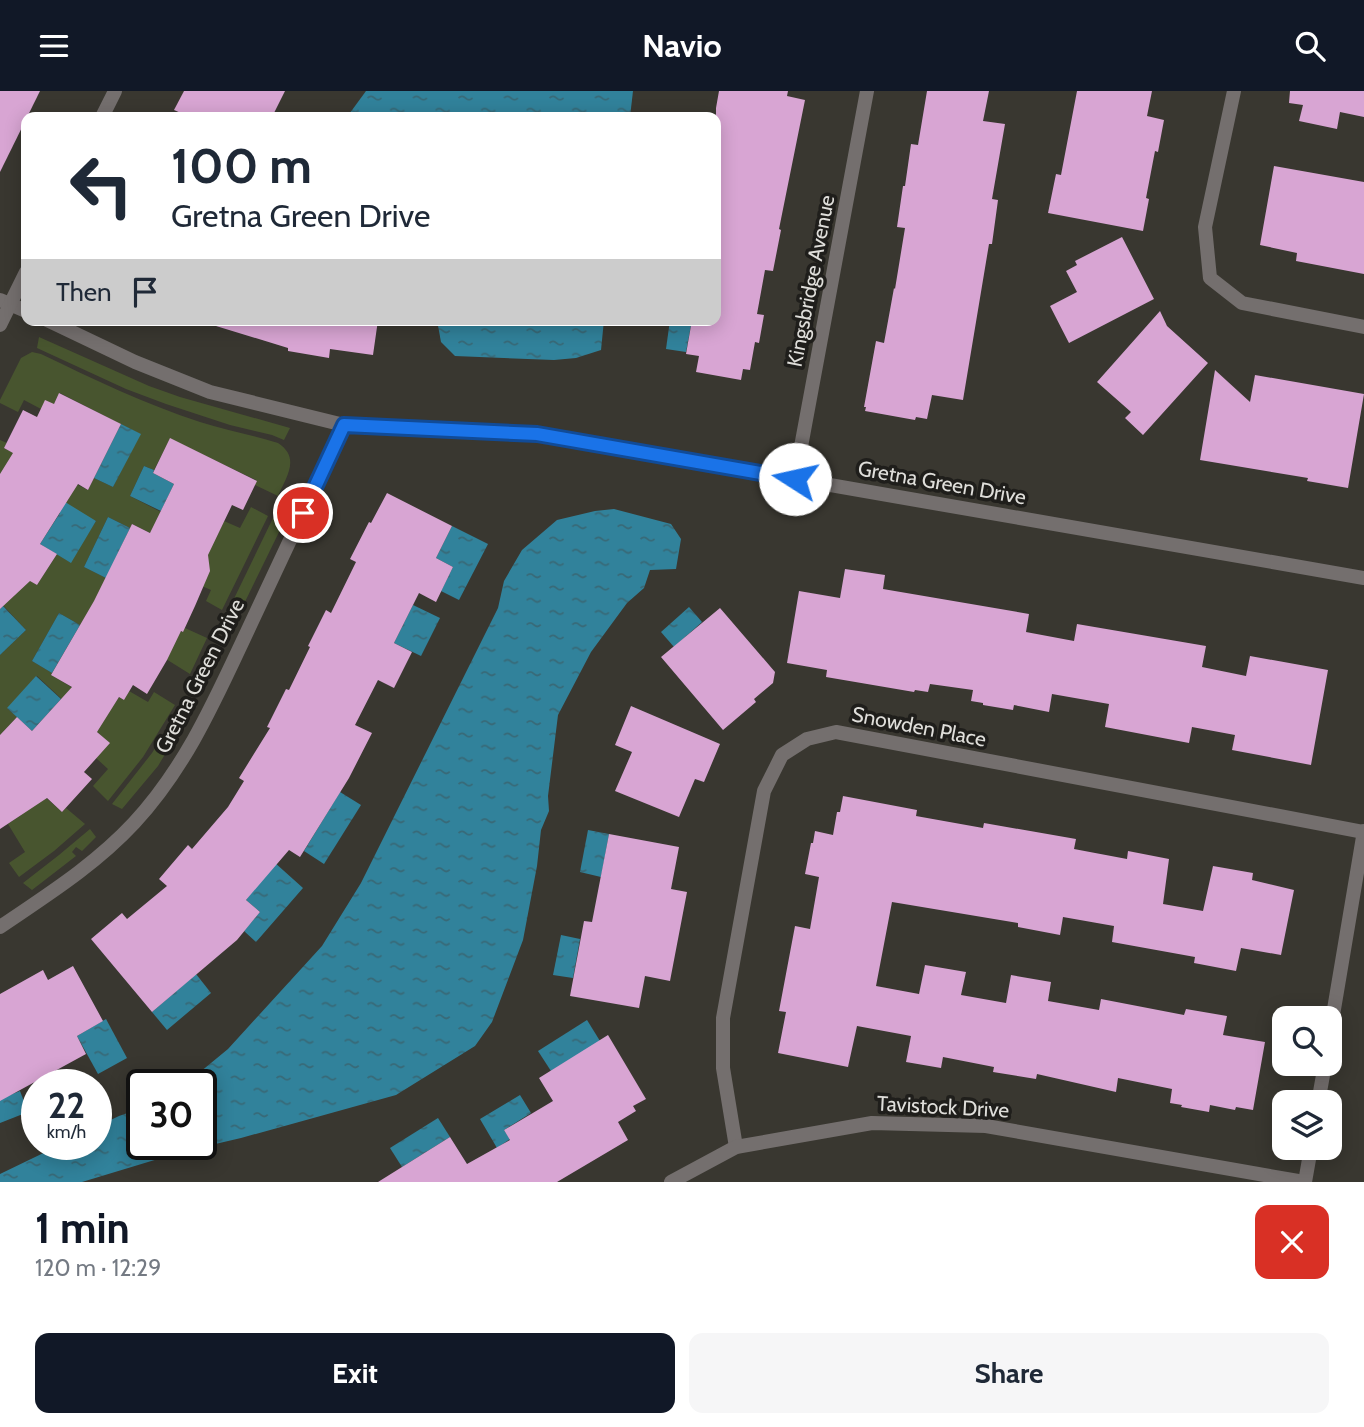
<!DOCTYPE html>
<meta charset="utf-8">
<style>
:root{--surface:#fff;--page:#f6f6f7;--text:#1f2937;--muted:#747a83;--accent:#111827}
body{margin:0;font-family:Cabin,sans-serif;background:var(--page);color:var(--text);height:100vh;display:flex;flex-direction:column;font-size:26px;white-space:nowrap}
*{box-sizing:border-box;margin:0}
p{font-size:23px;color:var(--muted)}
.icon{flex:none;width:38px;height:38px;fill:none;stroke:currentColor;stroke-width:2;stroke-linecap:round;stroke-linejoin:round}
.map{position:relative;height:1091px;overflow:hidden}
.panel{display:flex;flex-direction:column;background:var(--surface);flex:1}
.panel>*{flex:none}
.top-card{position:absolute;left:21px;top:21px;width:700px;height:214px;border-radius:14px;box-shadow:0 4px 18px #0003;background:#fff;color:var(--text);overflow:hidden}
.buttons{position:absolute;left:1272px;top:915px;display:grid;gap:14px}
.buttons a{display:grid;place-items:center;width:70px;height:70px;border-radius:14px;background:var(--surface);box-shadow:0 4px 18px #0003;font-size:35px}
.speed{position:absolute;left:21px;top:978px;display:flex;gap:14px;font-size:35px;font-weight:700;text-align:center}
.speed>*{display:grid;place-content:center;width:91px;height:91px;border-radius:50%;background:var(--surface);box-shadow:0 4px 18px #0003;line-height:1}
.speed small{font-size:18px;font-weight:400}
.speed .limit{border:4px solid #111;border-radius:10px;background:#fff;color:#111}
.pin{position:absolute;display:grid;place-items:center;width:60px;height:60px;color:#fff;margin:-30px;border:4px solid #fff;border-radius:50%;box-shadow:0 2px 7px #0007}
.me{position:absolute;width:77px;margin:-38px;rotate:280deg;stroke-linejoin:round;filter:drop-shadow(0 0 5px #0008)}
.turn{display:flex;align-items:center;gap:24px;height:147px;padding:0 35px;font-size:32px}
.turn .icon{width:91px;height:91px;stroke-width:2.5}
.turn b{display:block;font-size:49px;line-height:60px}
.then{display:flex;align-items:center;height:66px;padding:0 35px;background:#0003;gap:14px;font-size:26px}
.round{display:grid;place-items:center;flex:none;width:74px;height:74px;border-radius:14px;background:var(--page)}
.summary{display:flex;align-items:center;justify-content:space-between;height:119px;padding:0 35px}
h1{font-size:42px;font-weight:700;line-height:52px;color:var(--accent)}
.button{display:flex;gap:14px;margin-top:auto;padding:14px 35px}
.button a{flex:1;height:80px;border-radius:14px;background:var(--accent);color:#fff;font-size:28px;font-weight:700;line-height:80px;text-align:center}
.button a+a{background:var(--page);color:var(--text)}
header{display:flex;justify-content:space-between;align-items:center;height:91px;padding:0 35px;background:var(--accent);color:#fff;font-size:32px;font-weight:700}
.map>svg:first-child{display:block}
</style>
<header><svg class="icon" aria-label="menu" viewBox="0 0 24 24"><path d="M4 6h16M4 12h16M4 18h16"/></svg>Navio<svg class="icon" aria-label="search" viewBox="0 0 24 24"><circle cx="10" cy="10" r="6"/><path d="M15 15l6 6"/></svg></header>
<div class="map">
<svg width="1364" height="1091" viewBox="0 0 1364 1091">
<defs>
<pattern id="water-ripples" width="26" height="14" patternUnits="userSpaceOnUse" patternTransform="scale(1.75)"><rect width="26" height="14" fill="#31829b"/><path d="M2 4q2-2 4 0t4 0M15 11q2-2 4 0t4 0" fill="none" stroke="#386977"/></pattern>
</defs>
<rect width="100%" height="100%" fill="#393730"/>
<g fill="#48552f">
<path d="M 39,246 L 149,295 L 180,306 L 290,337 L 284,349 L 272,344 L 230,334 L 166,313 L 126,298 L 37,257 Z"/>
<path d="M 32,261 L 41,263 C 93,288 145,313 200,331 C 225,339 252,344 278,352 C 301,367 286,386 278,405 L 255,394 L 256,389 L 170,348 L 154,379 L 144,375 L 130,405 L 215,449 L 224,430 L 240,437 L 251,416 L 268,425 L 222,519 L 206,510 L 211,499 L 197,493 L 208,470 L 132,433 L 130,437 L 108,426 L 84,476 L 106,487 L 100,500 L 182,541 L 185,537 L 207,547 L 190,583 L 89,520 L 80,534 L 59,522 L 32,570 L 52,582 L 51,584 L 110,619 L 119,606 L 124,609 L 129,600 L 148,611 L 154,601 L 175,614 L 143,666 L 108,710 L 93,695 L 108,678 L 96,667 L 109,652 L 37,585 L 8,618 L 17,626 L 0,644 L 0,564 L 26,539 L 0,511 L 0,471 L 37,494 L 57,463 L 70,471 L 96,430 L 50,415 L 0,383 L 0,349 L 7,352 L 4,357 L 88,399 L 94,387 L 113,396 L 140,343 L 60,302 L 54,313 L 41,318 L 24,309 L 18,321 L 0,312 L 0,309 L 21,267 Z"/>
<path d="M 273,427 L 282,435 L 239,523 L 228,520 Z"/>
<path d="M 180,617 L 188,625 L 158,675 L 122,718 L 112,713 L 152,662 Z"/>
<path d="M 0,666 L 62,721 L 66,717 L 85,733 L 54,760 L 19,786 L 9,772 L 25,761 L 8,733 L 21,724 Z"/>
<path d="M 90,738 L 96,746 L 82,760 L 76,756 L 72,761 L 76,765 L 32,799 L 23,792 L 59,764 Z"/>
</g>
<g fill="url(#water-ripples)">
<path d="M 366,0 L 633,0 L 630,26 L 347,26 Z"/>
<path d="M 437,229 L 604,229 L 601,259 L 576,267 L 554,269 L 455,265 L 441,251 Z"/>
<path d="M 670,229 L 692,229 L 686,261 L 666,258 Z"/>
<path d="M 121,333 L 141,343 L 113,396 L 94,387 Z"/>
<path d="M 144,375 L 154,379 L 153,382 L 174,393 L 161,420 L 130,405 Z"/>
<path d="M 57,406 L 96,430 L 71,472 L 40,453 L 60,422 Z"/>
<path d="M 614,418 L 671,433 L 681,448 L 676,478 L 650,479 L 644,497 L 627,512 L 591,561 L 558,624 L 548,705 L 549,720 L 541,739 L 537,775 L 523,849 L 492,931 L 475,955 L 396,1004 L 241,1047 L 181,1061 L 82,1091 L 0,1091 L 0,1083 L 60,1054 L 96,1054 L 96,1036 L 119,1025 L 142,1017 L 142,1054 L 201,1054 L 201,994 L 169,994 L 171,988 L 194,986 L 228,958 L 322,855 L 361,792 L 498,517 L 504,490 L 522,459 L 557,429 L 595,420 Z"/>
<path d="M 108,426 L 130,437 L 106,487 L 84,476 Z"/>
<path d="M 452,435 L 488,453 L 459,509 L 441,500 L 453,476 L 436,467 Z"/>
<path d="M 413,514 L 440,527 L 421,565 L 394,552 Z"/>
<path d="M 3,515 L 26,539 L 0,564 L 0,518 Z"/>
<path d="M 689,516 L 702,531 L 674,556 L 661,541 Z"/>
<path d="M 59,522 L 80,534 L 52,582 L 32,570 Z"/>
<path d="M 36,585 L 61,608 L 32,640 L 7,617 Z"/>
<path d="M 340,701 L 361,714 L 324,773 L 304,760 Z"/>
<path d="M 588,739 L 609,743 L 601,786 L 580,781 Z"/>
<path d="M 274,771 L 303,797 L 256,851 L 244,840 L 260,821 L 246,809 Z"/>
<path d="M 561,844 L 580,848 L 573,887 L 553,884 Z"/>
<path d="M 196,883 L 211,902 L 167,939 L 152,921 Z"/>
<path d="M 106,928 L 127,967 L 98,983 L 77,945 Z"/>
<path d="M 587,929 L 600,950 L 551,980 L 538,960 Z"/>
<path d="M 20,1000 L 28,1021 L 0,1032 L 0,1008 Z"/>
<path d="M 520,1004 L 531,1022 L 504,1039 L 510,1048 L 497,1057 L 480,1028 Z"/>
<path d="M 438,1027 L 450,1046 L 402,1076 L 390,1057 Z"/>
</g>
<g fill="#d8a5d3">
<path d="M 0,0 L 40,0 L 0,81 Z"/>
<path d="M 184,0 L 285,0 L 272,26 L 190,26 L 174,19 Z"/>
<path d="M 719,0 L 788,0 L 787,5 L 805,9 L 779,138 L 781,139 L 773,180 L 765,179 L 757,223 L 764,224 L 759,252 L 755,251 L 750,279 L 743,278 L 741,289 L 696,281 L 699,265 L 686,263 L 692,229 L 716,229 L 716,17 Z"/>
<path d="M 927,0 L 989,0 L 983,30 L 1005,33 L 992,108 L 998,109 L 992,153 L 989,153 L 963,309 L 932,304 L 927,328 L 916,326 L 915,329 L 865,320 L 866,316 L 864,316 L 876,250 L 884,252 L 894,197 L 895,198 L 905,137 L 897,136 L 903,95 L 905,95 L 911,53 L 918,54 Z"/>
<path d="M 1077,0 L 1152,0 L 1147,25 L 1164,29 L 1158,61 L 1155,60 L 1146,107 L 1149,108 L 1143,140 L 1048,122 L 1056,83 L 1061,84 Z"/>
<path d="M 1290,0 L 1364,0 L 1364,26 L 1340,21 L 1337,38 L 1299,30 L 1303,14 L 1289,12 Z"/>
<path d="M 1274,75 L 1364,91 L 1364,183 L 1296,170 L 1297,162 L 1260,154 Z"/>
<path d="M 1122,146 L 1154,208 L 1069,252 L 1050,215 L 1077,201 L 1066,180 L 1077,174 L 1075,170 Z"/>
<path d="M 1160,220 L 1167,235 L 1208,272 L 1143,344 L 1125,327 L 1131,321 L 1097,291 Z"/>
<path d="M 217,229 L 378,229 L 373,264 L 330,258 L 329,267 L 288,260 L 288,257 L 216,235 Z"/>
<path d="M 1215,279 L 1250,311 L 1255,284 L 1364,303 L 1348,397 L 1307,390 L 1308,387 L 1200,369 Z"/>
<path d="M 59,302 L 121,333 L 88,399 L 78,393 L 40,453 L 57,463 L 37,494 L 30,490 L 0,518 L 0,383 L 13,362 L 4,357 L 23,319 L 37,326 L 45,309 L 54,313 Z"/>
<path d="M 170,347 L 257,390 L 243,419 L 232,414 L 208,464 L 210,480 L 195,515 L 183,541 L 181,540 L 167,569 L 147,603 L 133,594 L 124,609 L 119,606 L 97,641 L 110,652 L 84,681 L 92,688 L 62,721 L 47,707 L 0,738 L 0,644 L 17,626 L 32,640 L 72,596 L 51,584 L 94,510 L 132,433 L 150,442 L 174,393 L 153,382 Z"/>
<path d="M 387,402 L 452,435 L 436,467 L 453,476 L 436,511 L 419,502 L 394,552 L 412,561 L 394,597 L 378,589 L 355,634 L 372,642 L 349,687 L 300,766 L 289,759 L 246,809 L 260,821 L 237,849 L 152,921 L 91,848 L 122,822 L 127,828 L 167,795 L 159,788 L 188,754 L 192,758 L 228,716 L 244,690 L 239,687 L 270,637 L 267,636 L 286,598 L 289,599 L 310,556 L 308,555 L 326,519 L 331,522 L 356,471 L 350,468 L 369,431 L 371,432 Z"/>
<path d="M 845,478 L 885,484 L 883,498 L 1029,523 L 1026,541 L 1074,550 L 1077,533 L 1206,555 L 1202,576 L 1246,585 L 1250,565 L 1328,579 L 1311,674 L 1232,659 L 1235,644 L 1192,636 L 1189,652 L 1105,636 L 1109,613 L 1052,603 L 1049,621 L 1014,614 L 1013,619 L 983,614 L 983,612 L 971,610 L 973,599 L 930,593 L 928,601 L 915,599 L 914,601 L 826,586 L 827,579 L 787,572 L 799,500 L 840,507 Z"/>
<path d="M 720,517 L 775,581 L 773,592 L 754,608 L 756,611 L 723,639 L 661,566 Z"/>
<path d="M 631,615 L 720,653 L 704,691 L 695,688 L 679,726 L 615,700 L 632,661 L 615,654 Z"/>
<path d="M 843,705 L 917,719 L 916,725 L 983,737 L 984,732 L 1076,748 L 1074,758 L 1127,768 L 1128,760 L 1169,768 L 1163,813 L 1203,820 L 1213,775 L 1253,782 L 1252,789 L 1294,799 L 1281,864 L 1241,857 L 1236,880 L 1194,872 L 1195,866 L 1112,851 L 1114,835 L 1063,826 L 1060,844 L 1018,836 L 1018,832 L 892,811 L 876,895 L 919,903 L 925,874 L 966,881 L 961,904 L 1006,912 L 1011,884 L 1051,891 L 1048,910 L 1099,919 L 1101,908 L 1184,924 L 1186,918 L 1227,925 L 1223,944 L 1265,951 L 1253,1019 L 1236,1016 L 1235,1019 L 1210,1014 L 1209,1021 L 1181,1016 L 1182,1014 L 1170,1012 L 1172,998 L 1118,987 L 1116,1001 L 1037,983 L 1036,988 L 993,981 L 994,976 L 943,966 L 941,977 L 906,971 L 911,945 L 857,935 L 848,976 L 778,962 L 786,921 L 779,920 L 795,835 L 810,838 L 819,786 L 805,783 L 811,752 L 813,752 L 815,740 L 833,744 L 837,721 L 840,721 Z"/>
<path d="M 609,743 L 679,756 L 671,798 L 687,801 L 670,890 L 645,885 L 639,917 L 570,905 L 584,830 L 592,831 Z"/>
<path d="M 73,875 L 103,930 L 77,945 L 86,963 L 0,1010 L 0,903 L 43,879 L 48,889 Z"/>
<path d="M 608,944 L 646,1008 L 633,1015 L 636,1020 L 618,1031 L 628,1049 L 557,1091 L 378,1091 L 450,1046 L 467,1073 L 510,1049 L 504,1039 L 553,1010 L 539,987 Z"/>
</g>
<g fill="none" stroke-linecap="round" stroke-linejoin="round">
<g stroke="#746f6e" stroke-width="14">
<path d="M 1234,0 L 1205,136 L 1210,187 L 1242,212 L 1364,236"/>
<path d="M 102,26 L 115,0"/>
<path d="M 0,209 L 26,220"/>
<path d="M 47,229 L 135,271 L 210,301 L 344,334 L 537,343 L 1364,487"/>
<path d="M 0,234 L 26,181"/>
<path d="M 795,388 L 867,0"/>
<path d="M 0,836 C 47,804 95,774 134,732 C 186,676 215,609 247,541 C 280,472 312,403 344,334"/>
<path d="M 1330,942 L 1364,740"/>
<path d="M 1318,1012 L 1325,973"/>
<path d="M 736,1056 L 723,977 L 723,927 L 764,700 L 782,664 L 807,648 L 836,641 L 1364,741"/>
<path d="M 671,1091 L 736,1056 L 872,1032 L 986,1035 L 1304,1091"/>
<path d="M 1305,1091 L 1311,1057"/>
</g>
</g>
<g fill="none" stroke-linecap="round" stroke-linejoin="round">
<defs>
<path id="route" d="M 303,422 L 344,334 L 537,343 L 795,388"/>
</defs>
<use href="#route" stroke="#114b97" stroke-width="18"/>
<use href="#route" stroke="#1a73e8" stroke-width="12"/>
</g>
<g text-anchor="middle" stroke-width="7" stroke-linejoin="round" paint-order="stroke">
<g font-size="21" fill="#dfdeda" stroke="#1f1e1b">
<text transform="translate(811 190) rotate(-79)" y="7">Kingsbridge Avenue</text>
<text transform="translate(942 392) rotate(10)" y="7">Gretna Green Drive</text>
<text transform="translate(200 585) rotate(-63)" y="7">Gretna Green Drive</text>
<text transform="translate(919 636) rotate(11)" y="7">Snowden Place</text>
<text transform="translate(943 1016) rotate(3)" y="7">Tavistock Drive</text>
</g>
</g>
</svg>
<div class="buttons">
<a><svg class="icon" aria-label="search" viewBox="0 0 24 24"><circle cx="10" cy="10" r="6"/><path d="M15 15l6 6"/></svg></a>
<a><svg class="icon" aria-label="layers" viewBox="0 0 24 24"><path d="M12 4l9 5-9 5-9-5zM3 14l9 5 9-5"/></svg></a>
</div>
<div class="speed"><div>22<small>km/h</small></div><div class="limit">30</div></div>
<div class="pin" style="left:303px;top:422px;background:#d93025"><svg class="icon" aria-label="arrive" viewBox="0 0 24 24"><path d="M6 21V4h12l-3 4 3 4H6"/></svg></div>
<svg class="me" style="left:795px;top:388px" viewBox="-20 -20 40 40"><circle r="19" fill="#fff"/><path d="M0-13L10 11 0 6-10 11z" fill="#1a73e8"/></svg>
<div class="top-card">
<div class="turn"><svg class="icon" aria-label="left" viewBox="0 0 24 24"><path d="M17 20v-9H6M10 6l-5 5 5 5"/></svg><div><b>100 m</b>Gretna Green Drive</div></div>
<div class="then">Then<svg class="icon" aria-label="arrive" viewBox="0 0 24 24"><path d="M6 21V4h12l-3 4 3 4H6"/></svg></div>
</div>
</div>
<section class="panel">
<div class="summary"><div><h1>1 min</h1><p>120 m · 12:29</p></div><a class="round" style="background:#d93025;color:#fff"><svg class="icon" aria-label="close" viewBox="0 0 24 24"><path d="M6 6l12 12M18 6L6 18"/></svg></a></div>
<div class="button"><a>Exit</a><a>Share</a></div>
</section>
